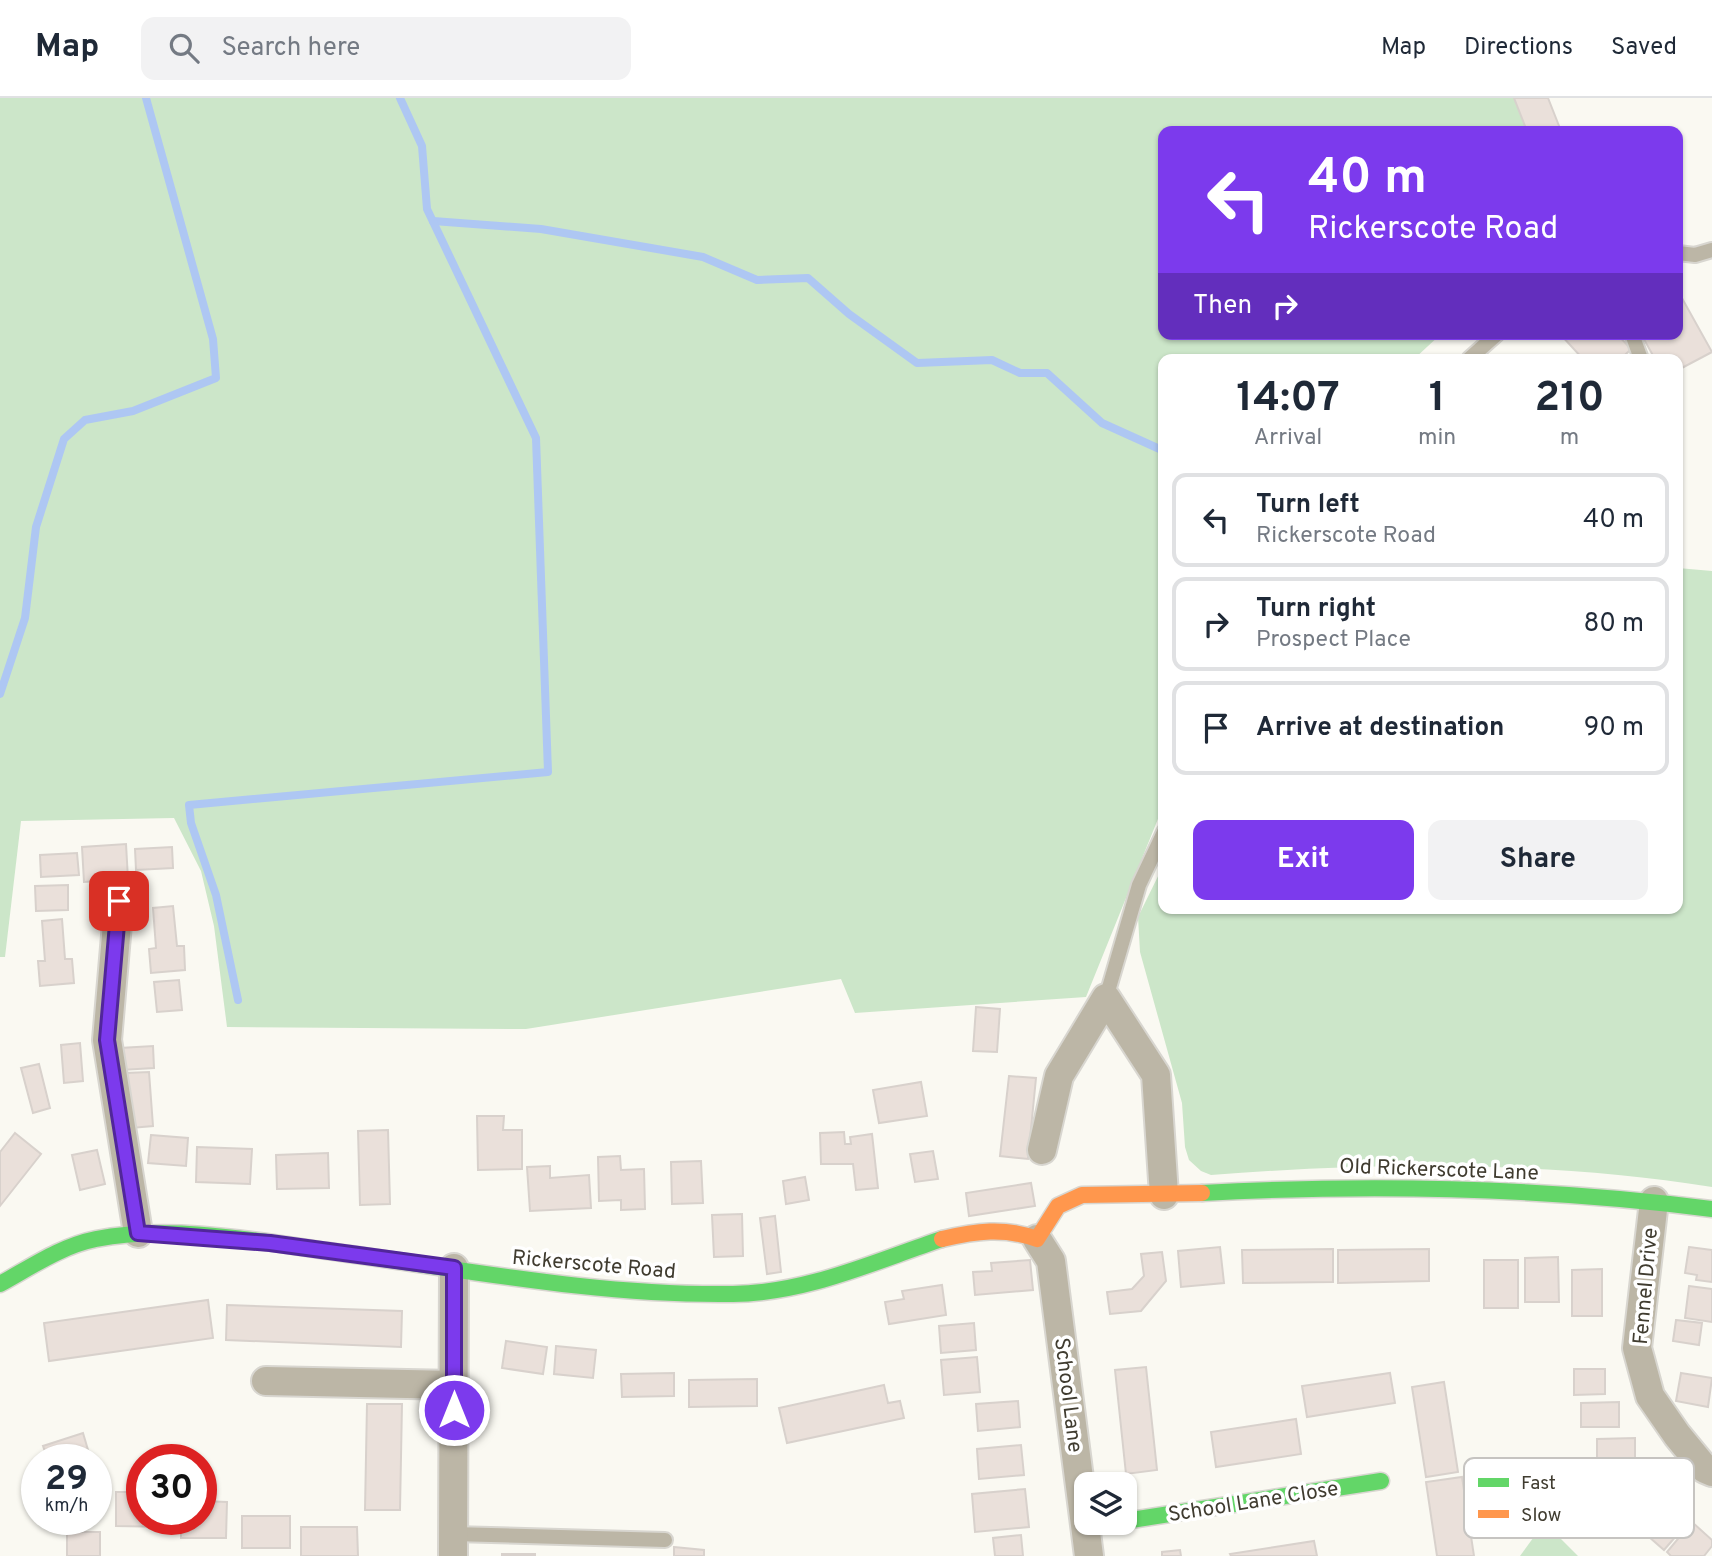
<!DOCTYPE html>
<style>
:root{--surface:#fff;--page:#f2f2f3;--text:#1f2937;--muted:#747a83;--line:#e0e1e3;--accent:#7c3aed}
body{margin:0;font-family:Overpass,sans-serif;background:var(--page);color:var(--text);height:100vh;display:flex;flex-direction:column;font-size:26px;white-space:nowrap}
*{box-sizing:border-box;margin:0}
p{font-size:23px;color:var(--muted)}
.icon{flex:none;width:38px;height:38px;fill:none;stroke:currentColor;stroke-width:2;stroke-linecap:round;stroke-linejoin:round}
.map{position:relative;flex:1;overflow:hidden}
.drawer{position:absolute;left:1158px;top:256px;width:525px;height:560px;display:flex;flex-direction:column;background:var(--surface);border-radius:14px;box-shadow:0 2px 5px #0004}
.drawer>*{flex:none}
.banner{position:absolute;left:1158px;top:28px;width:525px;height:214px;border-radius:14px;box-shadow:0 2px 5px #0004;background:#7c3aed;color:#fff;overflow:hidden}
.buttons{position:absolute;left:1074px;top:1374px;display:grid;gap:14px}
.buttons a{display:grid;place-items:center;width:63px;height:63px;border-radius:14px;background:var(--surface);box-shadow:0 2px 5px #0004;font-size:35px}
.speed{position:absolute;left:21px;top:1346px;display:flex;gap:14px;font-size:35px;font-weight:700;text-align:center}
.speed>*{display:grid;place-content:center;width:91px;height:91px;border-radius:50%;background:var(--surface);box-shadow:0 2px 5px #0004;line-height:1}
.speed small{font-size:18px;font-weight:400}
.speed .limit{border:10px solid #d22;background:#fff;color:#111}
.pin{position:absolute;display:grid;place-items:center;width:60px;height:60px;color:#fff;margin:-30px;border-radius:14px;box-shadow:0 4px 10px #0006}
.me{position:absolute;width:77px;margin:-38px;rotate:0deg;stroke-linejoin:round;filter:drop-shadow(0 0 5px #0008)}
.turn{display:flex;align-items:center;gap:24px;height:147px;padding:0 35px;font-size:32px}
.turn .icon{width:91px;height:91px;stroke-width:2.5}
.turn b{display:block;font-size:49px;line-height:60px}
.then{display:flex;align-items:center;height:66px;padding:0 35px;background:#0003;gap:14px;font-size:26px}
.eta{display:flex;justify-content:space-evenly;align-items:center;height:119px;text-align:center}
.eta b{font-size:42px;font-weight:700;line-height:49px}
.action{display:flex;gap:14px;margin-top:auto;padding:14px 35px}
.action a{flex:1;height:80px;border-radius:14px;background:var(--accent);color:#fff;font-size:28px;font-weight:700;line-height:80px;text-align:center}
.action a+a{background:var(--page);color:var(--text)}
ul{padding:0;list-style:none}
li{display:flex;align-items:center;gap:21px;height:94px;margin:0 14px 10px;padding:0 21px;border:4px solid var(--line);border-radius:14px}
li div{flex:1}
li b{display:block;font-size:26px}
li em{font-style:normal}
header{display:flex;align-items:center;gap:42px;box-sizing:border-box;height:98px;padding:0 35px;background:var(--surface);border-bottom:2px solid var(--line)}
header strong{font-size:33px}
nav{display:flex;gap:38px;margin-inline-start:auto;font-size:24px}
.search{width:490px;height:63px;background:var(--page);display:flex;align-items:center;gap:18px;box-sizing:border-box;padding:0 24px;border-radius:14px;color:var(--muted);font-size:26px}
.map>svg:first-child{display:block}
</style>
<header>
<strong>Map</strong>
<div class="search"><svg class="icon" aria-label="search" viewBox="0 0 24 24"><circle cx="10" cy="10" r="6"/><path d="M15 15l6 6"/></svg>Search here</div>
<nav><a>Map</a><a>Directions</a><a>Saved</a></nav>
</header>
<div class="map">
<svg width="1712" height="1458" viewBox="0 0 1712 1458">
<rect width="100%" height="100%" fill="#faf9f2"/>
<g fill="#cce6c9">
<path d="M 0,0 L 1514,0 L 1527,33 L 1164,33 L 1164,236 L 1441,236 L 1414,261 L 1164,261 L 1164,706 L 1086,899 L 855,915 L 841,881 L 526,931 L 227,929 L 214,828 L 201,773 L 174,720 L 21,723 L 5,859 L 0,859 Z"/>
<path d="M 1678,470 L 1712,473 L 1712,1089 C 1547,1063 1377,1064 1211,1077 L 1201,1073 L 1189,1062 L 1185,1049 L 1182,1005 L 1140,854 L 1138,819 L 1164,766 L 1164,810 L 1678,810 Z"/>
<path d="M 1544,1425 L 1545,1425 L 1578,1458 L 1520,1458 Z"/>
</g>
<g fill="none" stroke-linecap="round" stroke-linejoin="round">
<g stroke="#aec7f3" stroke-width="8">
<path d="M 433,123 L 541,131 L 703,159 L 757,182 L 808,180 L 849,216 L 917,265 L 992,262 L 1020,275 L 1047,275 L 1102,325 L 1164,353"/>
<path d="M 0,596 L 25,520 L 36,429 L 64,341 L 85,322 L 133,313 L 216,280 L 213,241 L 146,0"/>
<path d="M 238,902 L 216,797 L 191,725 L 189,707 L 548,674 L 536,340 L 427,111 L 422,48 L 400,0"/>
</g>
</g>
<g fill="#eae0da" stroke="#d8d1cc" stroke-width="2">
<path d="M 1514,0 L 1548,0 L 1561,33 L 1527,33 Z"/>
<path d="M 1678,193 L 1712,254 L 1678,272 L 1678,261 L 1655,261 L 1641,236 L 1678,236 Z"/>
<path d="M 1560,236 L 1617,236 L 1631,251 L 1621,261 L 1583,261 Z"/>
<path d="M 126,746 L 128,781 L 84,784 L 82,749 Z"/>
<path d="M 172,749 L 173,770 L 136,772 L 135,751 Z"/>
<path d="M 77,755 L 79,777 L 41,779 L 40,757 Z"/>
<path d="M 68,787 L 68,812 L 36,813 L 35,788 Z"/>
<path d="M 173,808 L 177,848 L 184,848 L 185,872 L 151,875 L 149,851 L 156,850 L 153,810 Z"/>
<path d="M 62,821 L 65,861 L 72,861 L 74,885 L 40,888 L 38,863 L 45,863 L 42,823 Z"/>
<path d="M 179,882 L 182,912 L 157,914 L 154,884 Z"/>
<path d="M 976,909 L 1000,911 L 997,954 L 973,953 Z"/>
<path d="M 80,945 L 83,983 L 64,985 L 61,947 Z"/>
<path d="M 153,948 L 154,970 L 121,972 L 120,950 Z"/>
<path d="M 39,966 L 50,1010 L 33,1015 L 21,970 Z"/>
<path d="M 149,974 L 153,1028 L 131,1030 L 126,975 Z"/>
<path d="M 1009,978 L 1036,980 L 1028,1061 L 1000,1058 Z"/>
<path d="M 921,984 L 927,1018 L 879,1025 L 873,992 Z"/>
<path d="M 477,1018 L 504,1018 L 503,1032 L 522,1032 L 522,1071 L 478,1072 Z"/>
<path d="M 388,1032 L 390,1106 L 360,1107 L 358,1033 Z"/>
<path d="M 844,1034 L 845,1046 L 851,1046 L 850,1039 L 872,1036 L 878,1090 L 856,1092 L 853,1066 L 821,1066 L 820,1035 Z"/>
<path d="M 15,1035 L 41,1056 L 0,1108 L 0,1054 Z"/>
<path d="M 151,1037 L 188,1040 L 186,1068 L 148,1065 Z"/>
<path d="M 197,1049 L 252,1051 L 250,1086 L 196,1084 Z"/>
<path d="M 97,1052 L 105,1086 L 80,1092 L 72,1057 Z"/>
<path d="M 933,1053 L 938,1081 L 915,1084 L 910,1056 Z"/>
<path d="M 328,1055 L 329,1090 L 277,1091 L 276,1057 Z"/>
<path d="M 620,1058 L 621,1072 L 644,1071 L 645,1111 L 621,1112 L 621,1102 L 599,1103 L 598,1059 Z"/>
<path d="M 701,1063 L 703,1105 L 672,1106 L 671,1064 Z"/>
<path d="M 550,1068 L 550,1080 L 589,1077 L 591,1110 L 530,1113 L 527,1069 Z"/>
<path d="M 805,1079 L 809,1102 L 786,1106 L 783,1083 Z"/>
<path d="M 1031,1085 L 1035,1108 L 969,1118 L 966,1095 Z"/>
<path d="M 742,1116 L 743,1158 L 714,1159 L 712,1117 Z"/>
<path d="M 775,1118 L 781,1174 L 767,1176 L 760,1120 Z"/>
<path d="M 1220,1149 L 1224,1185 L 1181,1189 L 1178,1153 Z"/>
<path d="M 1689,1149 L 1712,1152 L 1712,1184 L 1696,1182 L 1697,1177 L 1685,1175 Z"/>
<path d="M 1333,1151 L 1333,1184 L 1243,1185 L 1242,1152 Z"/>
<path d="M 1429,1151 L 1429,1183 L 1338,1185 L 1338,1152 Z"/>
<path d="M 1162,1154 L 1166,1183 L 1141,1213 L 1110,1216 L 1107,1194 L 1132,1191 L 1144,1178 L 1141,1156 Z"/>
<path d="M 1558,1159 L 1559,1204 L 1525,1204 L 1525,1160 Z"/>
<path d="M 1030,1162 L 1033,1192 L 975,1197 L 973,1174 L 992,1173 L 991,1165 Z"/>
<rect x="1484" y="1162" width="34" height="48"/>
<path d="M 1602,1171 L 1602,1218 L 1572,1218 L 1572,1172 Z"/>
<path d="M 942,1187 L 946,1217 L 889,1226 L 885,1204 L 904,1201 L 902,1193 Z"/>
<path d="M 1689,1188 L 1712,1191 L 1712,1224 L 1685,1220 Z"/>
<path d="M 208,1202 L 213,1240 L 49,1263 L 44,1225 Z"/>
<path d="M 227,1207 L 402,1213 L 401,1249 L 226,1242 Z"/>
<path d="M 1676,1222 L 1702,1225 L 1699,1247 L 1673,1243 Z"/>
<path d="M 974,1225 L 976,1252 L 941,1255 L 939,1228 Z"/>
<path d="M 506,1243 L 547,1249 L 543,1276 L 502,1270 Z"/>
<path d="M 556,1248 L 596,1252 L 593,1280 L 554,1276 Z"/>
<path d="M 977,1259 L 980,1294 L 944,1297 L 941,1262 Z"/>
<path d="M 1146,1269 L 1157,1372 L 1126,1376 L 1115,1272 Z"/>
<path d="M 1574,1271 L 1605,1271 L 1605,1296 L 1574,1297 Z"/>
<path d="M 674,1275 L 674,1298 L 622,1299 L 621,1276 Z"/>
<path d="M 1390,1275 L 1395,1305 L 1307,1319 L 1302,1288 Z"/>
<path d="M 1681,1275 L 1712,1280 L 1708,1309 L 1676,1303 Z"/>
<path d="M 757,1281 L 757,1308 L 689,1309 L 689,1282 Z"/>
<path d="M 1444,1284 L 1458,1374 L 1426,1379 L 1412,1289 Z"/>
<path d="M 884,1287 L 888,1305 L 900,1303 L 904,1320 L 787,1345 L 779,1310 Z"/>
<path d="M 1018,1303 L 1020,1329 L 978,1333 L 976,1306 Z"/>
<path d="M 1619,1304 L 1619,1329 L 1581,1329 L 1581,1305 Z"/>
<path d="M 367,1306 L 402,1306 L 400,1412 L 365,1412 Z"/>
<path d="M 1296,1321 L 1301,1356 L 1216,1369 L 1211,1334 Z"/>
<path d="M 83,1335 L 91,1362 L 48,1362 L 43,1348 Z"/>
<path d="M 1635,1340 L 1635,1365 L 1597,1365 L 1597,1341 Z"/>
<path d="M 1021,1347 L 1024,1377 L 979,1381 L 977,1351 Z"/>
<path d="M 1462,1379 L 1474,1458 L 1437,1458 L 1426,1384 Z"/>
<path d="M 1025,1391 L 1029,1429 L 975,1434 L 972,1396 Z"/>
<path d="M 116,1394 L 142,1394 L 142,1421 L 170,1421 L 170,1429 L 116,1428 Z"/>
<path d="M 201,1403 L 227,1404 L 226,1440 L 181,1440 L 181,1421 L 201,1421 Z"/>
<path d="M 1660,1410 L 1683,1430 L 1664,1452 L 1641,1432 Z"/>
<rect x="242" y="1418" width="48" height="32"/>
<path d="M 1692,1424 L 1712,1442 L 1712,1448 L 1704,1458 L 1671,1458 L 1667,1454 Z"/>
<path d="M 301,1429 L 357,1429 L 358,1458 L 301,1458 Z"/>
<rect x="67" y="1434" width="33" height="24"/>
<path d="M 1021,1437 L 1023,1458 L 995,1458 L 993,1440 Z"/>
<path d="M 1314,1443 L 1317,1458 L 1231,1458 L 1230,1456 Z"/>
<path d="M 674,1449 L 704,1452 L 704,1458 L 674,1458 Z"/>
<path d="M 1180,1452 L 1181,1458 L 1162,1458 L 1162,1454 Z"/>
<rect x="502" y="1456" width="33" height="2"/>
</g>
<g fill="none" stroke-linecap="round" stroke-linejoin="round">
<defs>
<g id="lane">
<path d="M 1678,155 L 1695,157 L 1712,152"/>
<path d="M 1632,236 L 1641,261"/>
<path d="M 1469,261 L 1497,236"/>
<path d="M 1106,900 L 1139,787 L 1164,734"/>
<path d="M 453,1436 L 665,1442"/>
</g>
<g id="street">
<path d="M 119,803 L 107,942 L 138,1135"/>
<path d="M 1042,1052 L 1059,978 L 1106,900 L 1156,977 L 1164,1097"/>
<path d="M 1654,1103 L 1637,1250 L 1650,1298 L 1677,1337 L 1705,1371 L 1712,1374"/>
<path d="M 1037,1141 L 1051,1163 L 1089,1458"/>
<path d="M 266,1283 L 454,1287"/>
<path d="M 453,1458 L 454,1170"/>
</g>
<g id="fast">
<path d="M 1202,1095 C 1373,1086 1542,1089 1712,1111"/>
<path d="M 0,1186 C 31,1169 61,1148 96,1141 C 171,1127 253,1142 328,1153 C 462,1171 597,1198 733,1196 C 807,1195 873,1164 942,1141"/>
<path d="M 1125,1423 L 1381,1383"/>
</g>
<path id="slow" d="M 942,1141 C 976,1133 1004,1129 1037,1141 L 1058,1108 L 1082,1097 L 1202,1095"/>
</defs>
<use href="#lane" stroke="#d8d6d0" stroke-width="18"/>
<use href="#street" stroke="#d8d6d0" stroke-width="32"/>
<use href="#fast" stroke="#d8d6d0" stroke-width="19"/>
<use href="#slow" stroke="#d8d6d0" stroke-width="19"/>
<use href="#lane" stroke="#bcb6a6" stroke-width="14"/>
<use href="#street" stroke="#bcb6a6" stroke-width="28"/>
<use href="#fast" stroke="#63d668" stroke-width="16"/>
<use href="#slow" stroke="#ff974d" stroke-width="16"/>
</g>
<g fill="none" stroke-linecap="round" stroke-linejoin="round">
<defs>
<path id="route" d="M 119,803 L 107,942 L 138,1135 L 270,1145 L 454,1170 L 454,1312"/>
</defs>
<use href="#route" stroke="#51269a" stroke-width="18"/>
<use href="#route" stroke="#7c3aed" stroke-width="12"/>
</g>
<g text-anchor="middle" stroke-width="7" stroke-linejoin="round" paint-order="stroke">
<g font-size="21" fill="#403c30" stroke="#fff">
<text transform="translate(1439 1071) rotate(2)" y="7">Old Rickerscote Lane</text>
<text transform="translate(594 1166) rotate(5)" y="7">Rickerscote Road</text>
<text transform="translate(1645 1188) rotate(-85)" y="7">Fennel Drive</text>
<text transform="translate(1069 1297) rotate(83)" y="7">School Lane</text>
<text transform="translate(1253 1403) rotate(-9)" y="7">School Lane Close</text>
</g>
</g>
<rect x="1464" y="1360" width="230" height="80" rx="10" fill="#fff" stroke="#c6c4c1" stroke-width="2"/>
<rect x="1478" y="1380" width="31" height="9" fill="#63d668"/>
<rect x="1478" y="1412" width="31" height="8" fill="#ff974d"/>
<g font-size="19" fill="#403c30">
<text x="1521" y="1391">Fast</text>
<text x="1521" y="1423">Slow</text>
</g>
</svg>
<div class="buttons">
<a><svg class="icon" aria-label="layers" viewBox="0 0 24 24"><path d="M12 4l9 5-9 5-9-5zM3 14l9 5 9-5"/></svg></a>
</div>
<div class="speed"><div>29<small>km/h</small></div><div class="limit">30</div></div>
<div class="pin" style="left:119px;top:803px;background:#d93025"><svg class="icon" aria-label="arrive" viewBox="0 0 24 24"><path d="M6 21V4h12l-3 4 3 4H6"/></svg></div>
<svg class="me" style="left:454px;top:1312px" viewBox="-20 -20 40 40"><circle r="17" fill="#7c3aed" stroke="#fff" stroke-width="3"/><path d="M0-11L8 9 0 5-8 9z" fill="#fff"/></svg>
<div class="banner">
<div class="turn"><svg class="icon" aria-label="left" viewBox="0 0 24 24"><path d="M17 20v-9H6M10 6l-5 5 5 5"/></svg><div><b>40 m</b>Rickerscote Road</div></div>
<div class="then">Then<svg class="icon" aria-label="right" viewBox="0 0 24 24"><path d="M7 20v-9h11M14 6l5 5-5 5"/></svg></div>
</div>
<section class="drawer">
<div class="eta">
<div><b>14:07</b><p>Arrival</p></div>
<div><b>1</b><p>min</p></div>
<div><b>210</b><p>m</p></div>
</div>
<ul>
<li><svg class="icon" aria-label="left" viewBox="0 0 24 24"><path d="M17 20v-9H6M10 6l-5 5 5 5"/></svg><div><b>Turn left</b><p>Rickerscote Road</p></div><em>40 m</em></li>
<li><svg class="icon" aria-label="right" viewBox="0 0 24 24"><path d="M7 20v-9h11M14 6l5 5-5 5"/></svg><div><b>Turn right</b><p>Prospect Place</p></div><em>80 m</em></li>
<li><svg class="icon" aria-label="arrive" viewBox="0 0 24 24"><path d="M6 21V4h12l-3 4 3 4H6"/></svg><div><b>Arrive at destination</b></div><em>90 m</em></li>
</ul>
<div class="action"><a>Exit</a><a>Share</a></div>
</section>
</div>
